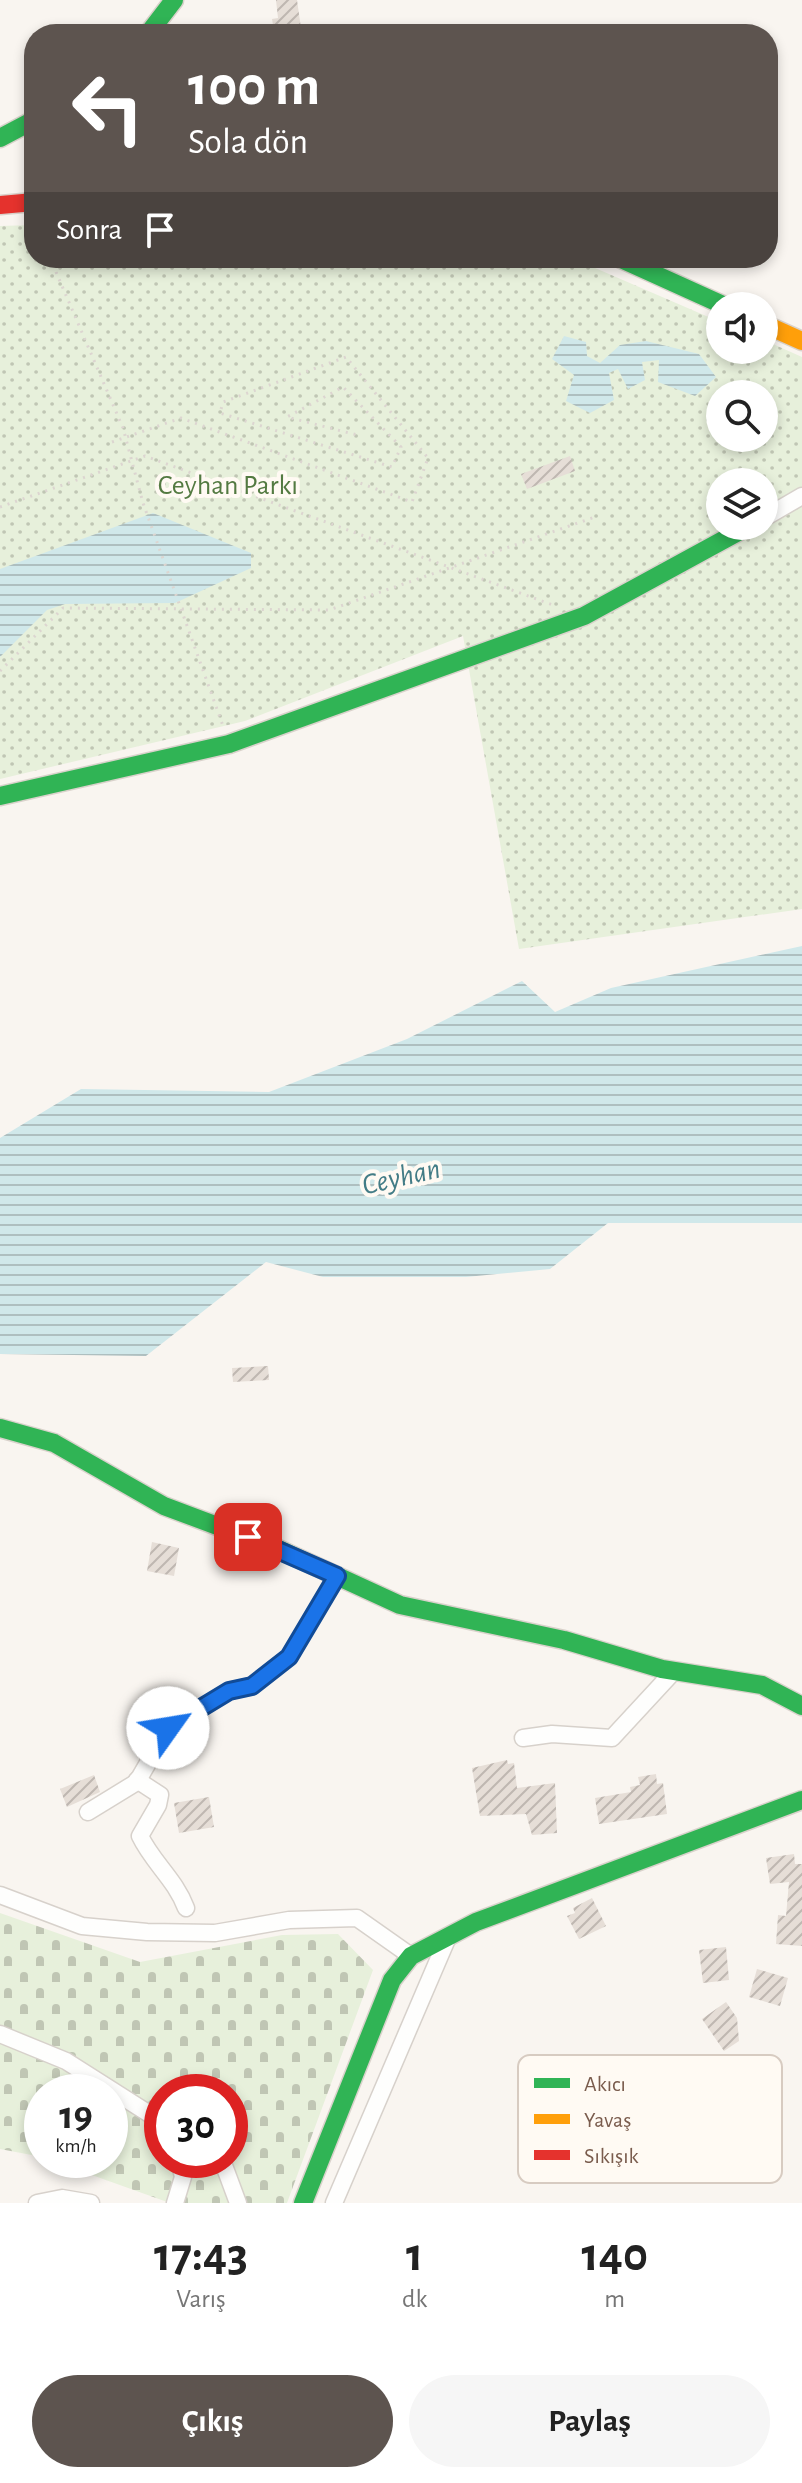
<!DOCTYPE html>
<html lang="tr">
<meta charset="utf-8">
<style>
:root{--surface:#fff;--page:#f6f6f6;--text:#222;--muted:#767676;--accent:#5d544f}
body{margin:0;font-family:"Alegreya Sans",sans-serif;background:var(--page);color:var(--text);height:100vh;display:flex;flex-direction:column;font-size:30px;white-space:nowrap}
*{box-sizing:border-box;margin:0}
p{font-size:26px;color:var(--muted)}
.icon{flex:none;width:44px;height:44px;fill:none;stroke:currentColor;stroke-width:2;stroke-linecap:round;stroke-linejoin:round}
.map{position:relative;height:2203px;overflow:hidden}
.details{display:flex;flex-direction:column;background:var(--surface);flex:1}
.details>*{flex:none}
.hud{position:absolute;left:24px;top:24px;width:754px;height:244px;border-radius:32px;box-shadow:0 4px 12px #0003;background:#5d544f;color:#fff;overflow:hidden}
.fabs{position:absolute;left:706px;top:292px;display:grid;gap:16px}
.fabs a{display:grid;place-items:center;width:72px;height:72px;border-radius:50%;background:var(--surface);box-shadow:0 4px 12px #0003;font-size:40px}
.speed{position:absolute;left:24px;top:2074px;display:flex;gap:16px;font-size:40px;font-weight:700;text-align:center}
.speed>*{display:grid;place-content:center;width:104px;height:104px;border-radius:50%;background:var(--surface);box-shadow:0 4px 12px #0003;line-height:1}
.speed small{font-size:20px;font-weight:400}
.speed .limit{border:12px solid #d22;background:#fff;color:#111}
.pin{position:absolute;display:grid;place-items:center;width:68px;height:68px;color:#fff;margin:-34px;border-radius:16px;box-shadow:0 4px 12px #0006}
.me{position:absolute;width:88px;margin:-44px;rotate:58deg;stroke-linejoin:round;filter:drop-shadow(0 0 6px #0008)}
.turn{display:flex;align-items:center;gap:28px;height:168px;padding:0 32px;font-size:36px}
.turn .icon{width:104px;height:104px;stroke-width:2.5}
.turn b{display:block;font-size:56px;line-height:68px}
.then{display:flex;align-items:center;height:76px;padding:0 32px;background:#0003;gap:16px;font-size:30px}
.eta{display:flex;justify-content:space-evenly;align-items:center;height:136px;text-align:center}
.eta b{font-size:48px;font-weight:700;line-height:56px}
.primary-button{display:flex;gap:16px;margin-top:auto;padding:16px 32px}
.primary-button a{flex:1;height:92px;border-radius:48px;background:var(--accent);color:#fff;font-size:32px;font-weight:700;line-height:92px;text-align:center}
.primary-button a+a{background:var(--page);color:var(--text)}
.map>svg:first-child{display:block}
</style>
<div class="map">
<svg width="802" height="2203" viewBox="0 0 802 2203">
<defs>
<pattern id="cemetery-stones" width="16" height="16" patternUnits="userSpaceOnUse" patternTransform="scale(2)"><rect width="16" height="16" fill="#e7f0db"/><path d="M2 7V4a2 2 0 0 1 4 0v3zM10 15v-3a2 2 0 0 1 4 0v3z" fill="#c0c6b4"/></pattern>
<pattern id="park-dots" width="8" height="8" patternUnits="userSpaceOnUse" patternTransform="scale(2)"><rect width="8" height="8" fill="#e7f0db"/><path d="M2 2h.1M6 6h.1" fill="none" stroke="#c0c6b4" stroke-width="1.8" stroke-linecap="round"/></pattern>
<pattern id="water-rules" width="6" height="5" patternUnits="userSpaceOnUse" patternTransform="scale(2)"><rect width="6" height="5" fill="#d0e8ea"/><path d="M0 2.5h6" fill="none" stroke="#aebfc0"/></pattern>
<pattern id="building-hatch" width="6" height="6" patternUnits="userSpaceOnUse" patternTransform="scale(2)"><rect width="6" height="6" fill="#e6ded7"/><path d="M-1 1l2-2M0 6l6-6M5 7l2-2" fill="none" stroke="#bfb7b1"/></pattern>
</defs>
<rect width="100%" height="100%" fill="#f9f5f0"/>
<path fill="url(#cemetery-stones)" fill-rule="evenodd" d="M 0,1913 L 140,1962 L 282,1935 L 338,1934 L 373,1970 L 287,2203 L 170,2203 L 50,2160 L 110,2160 L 110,2092 L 42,2092 L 42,2157 L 0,2149 ZM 162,2092 L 230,2092 L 230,2160 L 162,2160 Z"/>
<path fill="url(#park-dots)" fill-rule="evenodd" d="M 34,225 L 34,258 L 572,258 L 720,322 L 720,350 L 764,350 L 764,340 L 802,357 L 802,909 L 519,949 L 463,636 L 245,721 L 0,779 L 0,226 ZM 720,394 L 764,394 L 764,438 L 720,438 ZM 720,482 L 764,482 L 764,526 L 720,526 Z"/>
<g fill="url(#water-rules)">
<path d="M 564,336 L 586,342 L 587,356 L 600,363 L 620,345 L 646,341 L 699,354 L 716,377 L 695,396 L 658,382 L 659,360 L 642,362 L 645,380 L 628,389 L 618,369 L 609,373 L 614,400 L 590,413 L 566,401 L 574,375 L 552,359 Z"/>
<path d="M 153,513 L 251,553 L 251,568 L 175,603 L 65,604 L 47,610 L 0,657 L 0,569 Z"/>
<path d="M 802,946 L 802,1223 L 608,1223 L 550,1269 L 466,1277 L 323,1277 L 266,1262 L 146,1356 L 0,1354 L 0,1138 L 81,1089 L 269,1092 L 407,1039 L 522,981 L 555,1012 L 611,988 Z"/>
</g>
<g fill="url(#building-hatch)">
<path d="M 276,0 L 297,0 L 301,28 L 274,31 L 272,19 L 278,18 Z"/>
<path d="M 570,456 L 575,471 L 527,489 L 521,474 Z"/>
<path d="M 268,1366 L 269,1380 L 233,1382 L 232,1368 Z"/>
<path d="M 152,1542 L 179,1548 L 174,1576 L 147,1571 Z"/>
<path d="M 507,1760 L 508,1764 L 514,1763 L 517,1788 L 555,1783 L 557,1833 L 532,1835 L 526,1814 L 480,1816 L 472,1768 Z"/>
<path d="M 656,1774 L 657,1784 L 663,1783 L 667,1814 L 599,1824 L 595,1798 L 631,1792 L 630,1787 L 640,1785 L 638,1777 Z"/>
<path d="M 94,1775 L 100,1792 L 67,1807 L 60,1789 Z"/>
<path d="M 209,1797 L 214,1827 L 179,1833 L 174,1803 Z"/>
<path d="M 794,1854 L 795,1864 L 802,1864 L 802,1946 L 776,1944 L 778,1915 L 786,1916 L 789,1882 L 770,1884 L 766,1858 Z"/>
<path d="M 592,1898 L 606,1926 L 579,1939 L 567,1916 L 575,1913 L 573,1908 Z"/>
<path d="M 726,1947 L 729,1980 L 703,1983 L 699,1950 Z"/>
<path d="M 757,1969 L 788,1978 L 780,2006 L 749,1997 Z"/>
<path d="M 726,2002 L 737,2018 L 739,2041 L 724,2051 L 702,2019 Z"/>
</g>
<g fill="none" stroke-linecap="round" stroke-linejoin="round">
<defs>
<g id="street">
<path d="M 764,518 L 802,496"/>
<path d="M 523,1738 L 552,1734 L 612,1738 L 674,1671"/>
<path d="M 137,1780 L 160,1795 L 158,1805 L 140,1836 C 153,1863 175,1879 186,1908"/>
<path d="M 88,1812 L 137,1782 L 168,1728 L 229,1691 L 252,1686 L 289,1657 L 337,1576"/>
<path d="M 0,1895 L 82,1926 L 147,1932 L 215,1933 L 289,1920 L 357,1918 L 411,1956"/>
<path d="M 0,2034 L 66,2061 L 162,2122"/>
<path d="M 222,2160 L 238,2203"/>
<path d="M 37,2203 L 62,2198 L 91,2203"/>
<path d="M 175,2203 L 183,2177 L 179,2160"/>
<path d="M 334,2203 L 448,1937"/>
</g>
<g id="fast">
<path d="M 148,34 L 174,0"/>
<path d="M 0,138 L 34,120"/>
<path d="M 619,258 L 725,306"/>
<path d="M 0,796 L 229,744 L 584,616 L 749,526"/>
<path d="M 0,1428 L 54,1443 L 164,1506 L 276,1548 L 400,1605 L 564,1640 L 662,1669 L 762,1685 L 802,1706"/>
<path d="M 303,2203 L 392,1980 L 411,1956 L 476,1922 L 802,1800"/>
</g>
<path id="slow" d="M 764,324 L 802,341"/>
<path id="jam" d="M 0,205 L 34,202"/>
</defs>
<use href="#street" stroke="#d7d1cb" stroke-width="19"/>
<use href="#fast" stroke="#d9d2cb" stroke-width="21"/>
<use href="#slow" stroke="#d9d2cb" stroke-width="21"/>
<use href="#jam" stroke="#d9d2cb" stroke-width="21"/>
<g stroke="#dcd5d0" stroke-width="3" stroke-dasharray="2 6" stroke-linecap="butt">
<path d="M 56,272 L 123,428 L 143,503 L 223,726"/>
<path d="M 112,442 L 181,418 L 412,502 L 428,458 L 346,357 L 223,402 L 220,413 L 392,467 L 401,447 L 343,387 L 287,417 L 361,436"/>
<path d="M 0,507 L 145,456 L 553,605"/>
<path d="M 0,671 L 63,608 L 329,610 L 595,517"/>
</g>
<use href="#street" stroke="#fefefd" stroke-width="16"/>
<use href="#fast" stroke="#30b455" stroke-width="18"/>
<use href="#slow" stroke="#ff9f0a" stroke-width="18"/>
<use href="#jam" stroke="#e5322d" stroke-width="18"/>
</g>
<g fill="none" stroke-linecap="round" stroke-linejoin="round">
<defs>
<path id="route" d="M 168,1728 L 229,1691 L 252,1686 L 289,1657 L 337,1576 L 248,1537"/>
</defs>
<use href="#route" stroke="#114b97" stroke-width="20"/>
<use href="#route" stroke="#1a73e8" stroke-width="14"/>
</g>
<g text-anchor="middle" stroke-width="8" stroke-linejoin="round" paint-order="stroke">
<g font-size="28" fill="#537a41" stroke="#fffaf3">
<text x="228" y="494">Ceyhan Parkı</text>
</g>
<g font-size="30" font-style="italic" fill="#437c86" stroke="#fffaf3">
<text transform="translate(401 1176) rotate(-13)" y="10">Ceyhan</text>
</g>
</g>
<rect x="518" y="2055" width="264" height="128" rx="12" fill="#fffaf3" stroke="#d7cbc1" stroke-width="2"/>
<rect x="534" y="2078" width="36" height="10" fill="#30b455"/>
<rect x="534" y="2114" width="36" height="10" fill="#ff9f0a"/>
<rect x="534" y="2150" width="36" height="10" fill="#e5322d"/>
<g font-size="22" fill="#7a5c4d">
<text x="584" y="2091">Akıcı</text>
<text x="584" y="2127">Yavaş</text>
<text x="584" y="2163">Sıkışık</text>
</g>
</svg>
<div class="fabs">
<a><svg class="icon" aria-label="sound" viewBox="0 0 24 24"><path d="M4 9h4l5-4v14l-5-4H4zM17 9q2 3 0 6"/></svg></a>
<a><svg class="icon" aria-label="search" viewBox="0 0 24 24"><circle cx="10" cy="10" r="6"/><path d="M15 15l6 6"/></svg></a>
<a><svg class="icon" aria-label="layers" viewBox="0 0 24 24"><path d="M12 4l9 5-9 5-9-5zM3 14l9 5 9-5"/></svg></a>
</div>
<div class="speed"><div>19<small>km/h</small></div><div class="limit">30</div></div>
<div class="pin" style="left:248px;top:1537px;background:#d93025"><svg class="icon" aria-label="arrive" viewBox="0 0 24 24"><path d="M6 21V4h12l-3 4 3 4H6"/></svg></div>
<svg class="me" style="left:168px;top:1728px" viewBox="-20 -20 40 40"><circle r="19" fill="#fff"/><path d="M0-13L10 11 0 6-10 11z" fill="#1a73e8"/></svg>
<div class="hud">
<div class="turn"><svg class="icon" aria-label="left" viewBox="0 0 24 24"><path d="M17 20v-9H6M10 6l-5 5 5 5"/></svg><div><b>100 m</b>Sola dön</div></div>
<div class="then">Sonra<svg class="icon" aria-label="arrive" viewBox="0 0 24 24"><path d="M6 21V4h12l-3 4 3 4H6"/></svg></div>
</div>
</div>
<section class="details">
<div class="eta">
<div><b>17:43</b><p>Varış</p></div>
<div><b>1</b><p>dk</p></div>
<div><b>140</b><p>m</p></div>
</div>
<div class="primary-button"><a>Çıkış</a><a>Paylaş</a></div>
</section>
